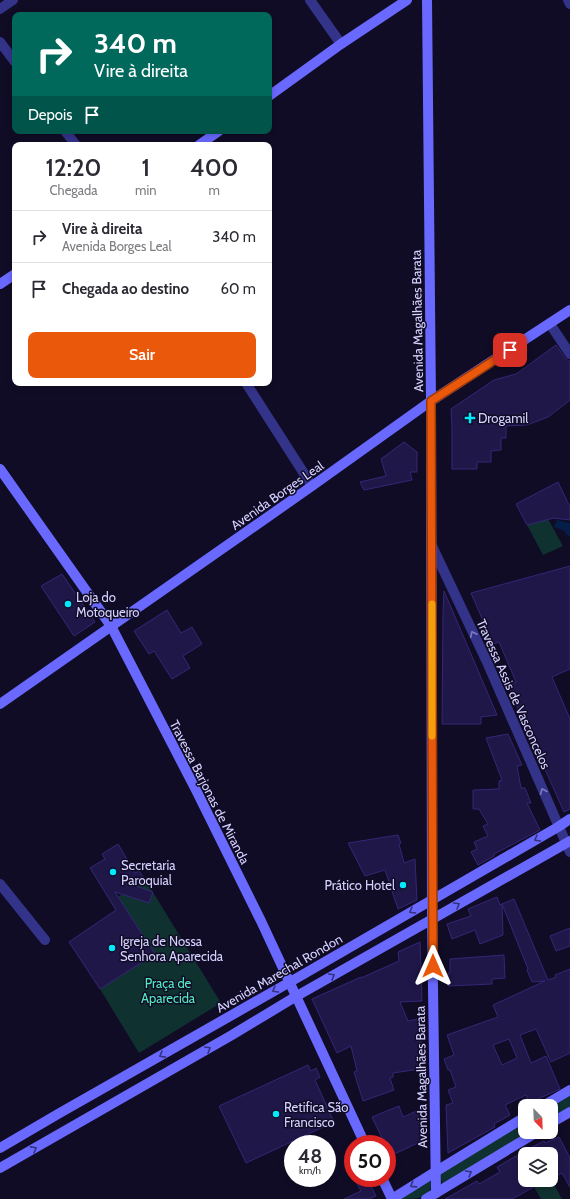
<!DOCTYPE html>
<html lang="pt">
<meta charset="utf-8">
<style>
:root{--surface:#fff;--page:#f7f7f7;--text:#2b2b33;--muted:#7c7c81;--line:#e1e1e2;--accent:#ea580c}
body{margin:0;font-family:Cabin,sans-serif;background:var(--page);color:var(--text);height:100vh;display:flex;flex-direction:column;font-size:15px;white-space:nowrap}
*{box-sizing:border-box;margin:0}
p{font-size:13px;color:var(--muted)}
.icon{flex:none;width:22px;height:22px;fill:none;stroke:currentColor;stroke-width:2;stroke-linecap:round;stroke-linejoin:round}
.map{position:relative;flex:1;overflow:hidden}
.side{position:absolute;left:12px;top:142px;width:260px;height:244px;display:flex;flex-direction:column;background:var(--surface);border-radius:8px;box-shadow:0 2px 6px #0003}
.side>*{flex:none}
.top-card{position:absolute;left:12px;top:12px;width:260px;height:122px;border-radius:8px;box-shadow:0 2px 6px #0003;background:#00695c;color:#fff;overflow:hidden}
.needle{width:26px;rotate:157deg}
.controls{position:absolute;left:518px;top:1099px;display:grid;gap:8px}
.controls a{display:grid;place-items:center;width:40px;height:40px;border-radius:8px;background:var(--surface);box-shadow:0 2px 6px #0003;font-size:20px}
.speed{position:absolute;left:284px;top:1135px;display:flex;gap:8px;font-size:20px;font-weight:700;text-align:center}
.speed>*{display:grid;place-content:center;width:52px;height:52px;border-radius:50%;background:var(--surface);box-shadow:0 2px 6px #0003;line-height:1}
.speed small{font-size:10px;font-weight:400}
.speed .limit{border:6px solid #d22;background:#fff;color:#111}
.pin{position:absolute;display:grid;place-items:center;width:34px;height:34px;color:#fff;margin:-17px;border-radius:8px;box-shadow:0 2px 6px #0006}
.me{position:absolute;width:44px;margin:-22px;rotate:0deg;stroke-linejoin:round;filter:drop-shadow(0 0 3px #0008)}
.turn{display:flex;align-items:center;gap:14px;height:84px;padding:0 16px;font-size:18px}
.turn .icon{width:52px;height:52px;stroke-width:2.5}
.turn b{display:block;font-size:28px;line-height:34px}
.then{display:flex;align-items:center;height:38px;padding:0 16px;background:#0003;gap:8px;font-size:15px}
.eta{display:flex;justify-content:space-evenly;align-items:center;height:68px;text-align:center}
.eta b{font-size:24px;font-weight:600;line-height:28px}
.cta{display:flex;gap:8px;margin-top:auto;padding:8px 16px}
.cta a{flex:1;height:46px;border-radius:8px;background:var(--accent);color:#fff;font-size:16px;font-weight:600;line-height:46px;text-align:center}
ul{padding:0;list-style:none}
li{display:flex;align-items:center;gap:12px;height:52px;padding:0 16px;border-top:1px solid var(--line)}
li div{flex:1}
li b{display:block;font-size:15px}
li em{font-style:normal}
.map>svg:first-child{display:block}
</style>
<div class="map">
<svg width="570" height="1199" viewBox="0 0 570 1199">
<rect width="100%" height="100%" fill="#100c26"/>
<g fill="#0f312f">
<path d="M 548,519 L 563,546 L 543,555 L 527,525 Z"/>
<path d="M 146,881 L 221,1003 L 139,1053 L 100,989 L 154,954 L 123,906 L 116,910 L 110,901 Z"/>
<path d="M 570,1094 L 570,1109 L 551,1120 L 551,1106 Z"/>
<path d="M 525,1121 L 525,1132 L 531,1132 L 442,1185 L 440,1172 Z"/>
<path d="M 532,1147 L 536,1154 L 525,1154 L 525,1172 L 516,1156 Z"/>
<path d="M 430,1179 C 434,1199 417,1199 402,1199 L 401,1197 Z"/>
<path d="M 551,1179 L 562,1199 L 541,1199 L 530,1180 Z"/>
</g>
<path fill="#051e47" d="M 557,520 L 570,523 L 570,536 L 569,537 L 563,530 L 554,527 Z"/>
<g fill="#201749" stroke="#352677" fill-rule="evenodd">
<path d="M 556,345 L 565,358 L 570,362 L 570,400 L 548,417 L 527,425 L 506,426 L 506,438 L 501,438 L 501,450 L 491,451 L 491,462 L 477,462 L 477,469 L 452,469 L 452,428 L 451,409 L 494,380 L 516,374 Z"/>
<path d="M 404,442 L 417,452 L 417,472 L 410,472 L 412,480 L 364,490 L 360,482 L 386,476 L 381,459 Z"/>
<path d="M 558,482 L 570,507 L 570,520 L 554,518 L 527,525 L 516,504 Z"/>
<path d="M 570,566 L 570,669 L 552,677 L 570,719 L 570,809 L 564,812 L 508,686 L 516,682 L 499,642 L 493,644 L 471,593 Z"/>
<path d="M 62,574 L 95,622 L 74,636 L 41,586 Z"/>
<path d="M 444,591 L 497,715 L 481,717 L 481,724 L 442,724 L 443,614 Z"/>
<path d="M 167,610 L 181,633 L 192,627 L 202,644 L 183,656 L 190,668 L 172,679 L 154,651 L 149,654 L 134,631 Z"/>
<path d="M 508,734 L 522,765 L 517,766 L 521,788 L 525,788 L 531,803 L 527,803 L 540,830 L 494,854 L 494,856 L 478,865 L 471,852 L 477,849 L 474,842 L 488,836 L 483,826 L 488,824 L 479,809 L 473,809 L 473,790 L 499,789 L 499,781 L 502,780 L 486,738 Z"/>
<path d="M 398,835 L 401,843 L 399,844 L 404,863 L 415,859 L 417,900 L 398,909 L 385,870 L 365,876 L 348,843 Z"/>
<path d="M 118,844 L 135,873 L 139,871 L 146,881 L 136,886 L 153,892 L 149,903 L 115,892 L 155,954 L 100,989 L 69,942 L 116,910 L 90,868 L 105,859 L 102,854 Z"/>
<path d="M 497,897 L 500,905 L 502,904 L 503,935 L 480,944 L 475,930 L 452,939 L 447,924 L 471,916 L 468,909 Z"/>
<path d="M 514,899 L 548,980 L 556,977 L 555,975 L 570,969 L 570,1053 L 551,1062 L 536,1029 L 520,1035 L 531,1063 L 546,1056 L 560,1089 L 529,1103 L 526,1095 L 505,1105 L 510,1115 L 494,1124 L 495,1127 L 448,1153 L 446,1105 L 453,1103 L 448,1090 L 456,1087 L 450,1070 L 448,1070 L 444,1059 L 454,1055 L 447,1035 L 498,1017 L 493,1005 L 545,981 L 532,982 L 527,970 L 528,969 L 502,904 ZM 509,1039 L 517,1058 L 502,1065 L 493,1045 Z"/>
<path d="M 570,928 L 570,946 L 556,951 L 550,936 Z"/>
<path d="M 420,942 L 422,1001 L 400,1002 L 408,1021 L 418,1019 L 421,1038 L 420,1069 L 393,1073 L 393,1077 L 390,1078 L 394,1090 L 363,1101 L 354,1072 L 357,1071 L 351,1046 L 337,1053 L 312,999 L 361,977 L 361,978 L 399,961 L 398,952 Z"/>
<path d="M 504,955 L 505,978 L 492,979 L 492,984 L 448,986 L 448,973 L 450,973 L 450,959 Z"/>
<path d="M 308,1065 L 311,1071 L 316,1068 L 320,1077 L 315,1080 L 334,1122 L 246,1163 L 219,1106 Z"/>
<path d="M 399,1106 L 403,1117 L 421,1109 L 422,1141 L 390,1156 L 387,1149 L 387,1144 L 385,1144 L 372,1117 Z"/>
<path d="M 559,1137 L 570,1158 L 570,1187 L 562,1173 L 551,1179 L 551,1154 L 536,1154 L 532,1147 L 544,1141 L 545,1143 Z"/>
<path d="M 516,1156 L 525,1172 L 525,1180 L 530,1180 L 534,1187 L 512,1199 L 445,1199 L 477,1181 L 479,1184 L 500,1172 L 497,1167 Z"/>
<path d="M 354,1178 L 367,1178 L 376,1196 L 369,1199 L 344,1199 L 361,1191 Z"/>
</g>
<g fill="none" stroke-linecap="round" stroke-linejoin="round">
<g stroke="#34338a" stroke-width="10">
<path d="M 310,0 L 341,44"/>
<path d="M 568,0 L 570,4"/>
<path d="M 0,9 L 13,0"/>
<path d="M 0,42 L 15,62"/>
<path d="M 65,131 L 76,145"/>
<path d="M 550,324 L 570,354"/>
<path d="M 246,383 L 312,486"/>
<path d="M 432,546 L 487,662 L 570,852"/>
<path d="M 0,884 L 45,940"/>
</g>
<g stroke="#6969ff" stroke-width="10">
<path d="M 427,0 L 431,401 L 432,919 L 436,1193"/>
<path d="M 269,96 L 341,44 L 407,0"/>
<path d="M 199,145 L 219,131"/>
<path d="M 0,284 L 15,274"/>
<path d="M 0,469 L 111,626 L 196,790 L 261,921 L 365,1144"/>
<path d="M 0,704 L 312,486 L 431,401 L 570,310"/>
<path d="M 543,1106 L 570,1090"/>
<path d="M 551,1123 L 570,1112"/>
<path d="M 0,1148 L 58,1114 L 290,982 L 558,827 L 570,819"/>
<path d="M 0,1168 L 232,1035 L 295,997 L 570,841"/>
<path d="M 382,1178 L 392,1199"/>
<path d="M 392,1199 L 435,1172 L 525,1117"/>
<path d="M 426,1199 L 537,1132"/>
</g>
</g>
<defs><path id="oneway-chevron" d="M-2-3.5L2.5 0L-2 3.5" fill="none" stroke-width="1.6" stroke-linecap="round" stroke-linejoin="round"/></defs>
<g stroke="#7d7bbf">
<use href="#oneway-chevron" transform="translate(473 634) rotate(-116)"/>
<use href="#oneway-chevron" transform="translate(543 791) rotate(-113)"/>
</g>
<g stroke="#34317d">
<use href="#oneway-chevron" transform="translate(537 839) rotate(150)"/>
<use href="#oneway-chevron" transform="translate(457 905) rotate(-30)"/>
<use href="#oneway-chevron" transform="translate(412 911) rotate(150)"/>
<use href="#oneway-chevron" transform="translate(332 976) rotate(-30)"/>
<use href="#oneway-chevron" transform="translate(275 990) rotate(150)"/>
<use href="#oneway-chevron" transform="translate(208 1049) rotate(-30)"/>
<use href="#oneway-chevron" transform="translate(162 1055) rotate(151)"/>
<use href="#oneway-chevron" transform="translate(34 1149) rotate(-29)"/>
<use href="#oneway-chevron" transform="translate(469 1173) rotate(-31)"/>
<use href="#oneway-chevron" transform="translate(413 1185) rotate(147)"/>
</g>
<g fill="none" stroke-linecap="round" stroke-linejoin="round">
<defs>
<path id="route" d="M 433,966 L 431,401 L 510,350"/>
</defs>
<use href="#route" stroke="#983908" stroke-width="10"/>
<use href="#route" stroke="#ea580c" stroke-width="7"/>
<path stroke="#f59e0b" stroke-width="7" d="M 432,604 L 432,736"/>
</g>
<g fill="#00e9fd" stroke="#100c26" stroke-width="1.5">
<path d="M468 412h4v4h4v4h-4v4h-4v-4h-4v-4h4z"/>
<circle cx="68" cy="604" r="4"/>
<circle cx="113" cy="872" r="4"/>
<circle cx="403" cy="885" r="4"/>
<circle cx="112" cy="948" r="4"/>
<circle cx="276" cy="1114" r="4"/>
</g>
<g text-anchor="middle" stroke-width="3" stroke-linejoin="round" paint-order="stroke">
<g font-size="13" fill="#d6d2ff" stroke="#100c26">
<text transform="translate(417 321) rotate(-91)" y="5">Avenida Magalhães Barata</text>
<text transform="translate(277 495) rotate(-35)" y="5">Avenida Borges Leal</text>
<text transform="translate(514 694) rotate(66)" y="5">Travessa Assis de Vasconcelos</text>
<text transform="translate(210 792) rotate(63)" y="5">Travessa Barjonas de Miranda</text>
<text transform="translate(279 973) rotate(-30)" y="5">Avenida Marechal Rondon</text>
<text transform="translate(421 1077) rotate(-91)" y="5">Avenida Magalhães Barata</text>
</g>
<g font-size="13" fill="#d6d2ff" stroke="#100c26" text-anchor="start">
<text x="478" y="423">Drogamil</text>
<text x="76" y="602">Loja do<tspan x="76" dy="15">Motoqueiro</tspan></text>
<text x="121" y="870">Secretaria<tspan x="121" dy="15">Paroquial</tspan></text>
<text x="395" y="890" text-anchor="end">Prático Hotel</text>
<text x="120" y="946">Igreja de Nossa<tspan x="120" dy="15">Senhora Aparecida</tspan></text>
<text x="284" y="1112">Retifica São<tspan x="284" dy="15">Francisco</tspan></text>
</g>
<g font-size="13" fill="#52ebc1" stroke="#100c26">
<text x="168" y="988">Praça de<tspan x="168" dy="15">Aparecida</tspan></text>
</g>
</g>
</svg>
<div class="controls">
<a><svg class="needle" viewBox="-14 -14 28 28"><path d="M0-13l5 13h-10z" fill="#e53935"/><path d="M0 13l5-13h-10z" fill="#7c7c81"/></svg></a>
<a><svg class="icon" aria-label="layers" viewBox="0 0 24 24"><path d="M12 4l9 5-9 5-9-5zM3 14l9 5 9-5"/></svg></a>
</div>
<div class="speed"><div>48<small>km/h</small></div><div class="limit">50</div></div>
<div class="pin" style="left:510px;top:350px;background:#d93025"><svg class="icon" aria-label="arrive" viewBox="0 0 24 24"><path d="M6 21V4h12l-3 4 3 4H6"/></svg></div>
<svg class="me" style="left:433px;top:966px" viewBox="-20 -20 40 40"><path d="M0-17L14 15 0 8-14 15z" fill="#ea580c" stroke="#fff" stroke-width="4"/></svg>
<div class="top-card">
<div class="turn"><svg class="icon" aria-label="right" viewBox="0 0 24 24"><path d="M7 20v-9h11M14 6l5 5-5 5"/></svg><div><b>340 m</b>Vire à direita</div></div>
<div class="then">Depois<svg class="icon" aria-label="arrive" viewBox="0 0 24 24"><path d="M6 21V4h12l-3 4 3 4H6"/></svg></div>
</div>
<section class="side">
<div class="eta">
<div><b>12:20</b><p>Chegada</p></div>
<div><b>1</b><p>min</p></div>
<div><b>400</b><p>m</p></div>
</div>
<ul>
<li><svg class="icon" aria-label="right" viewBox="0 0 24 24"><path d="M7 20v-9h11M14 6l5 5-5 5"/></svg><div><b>Vire à direita</b><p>Avenida Borges Leal</p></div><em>340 m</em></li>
<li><svg class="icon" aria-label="arrive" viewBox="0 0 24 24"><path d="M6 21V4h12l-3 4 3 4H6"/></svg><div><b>Chegada ao destino</b></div><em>60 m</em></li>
</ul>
<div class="cta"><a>Sair</a></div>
</section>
</div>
